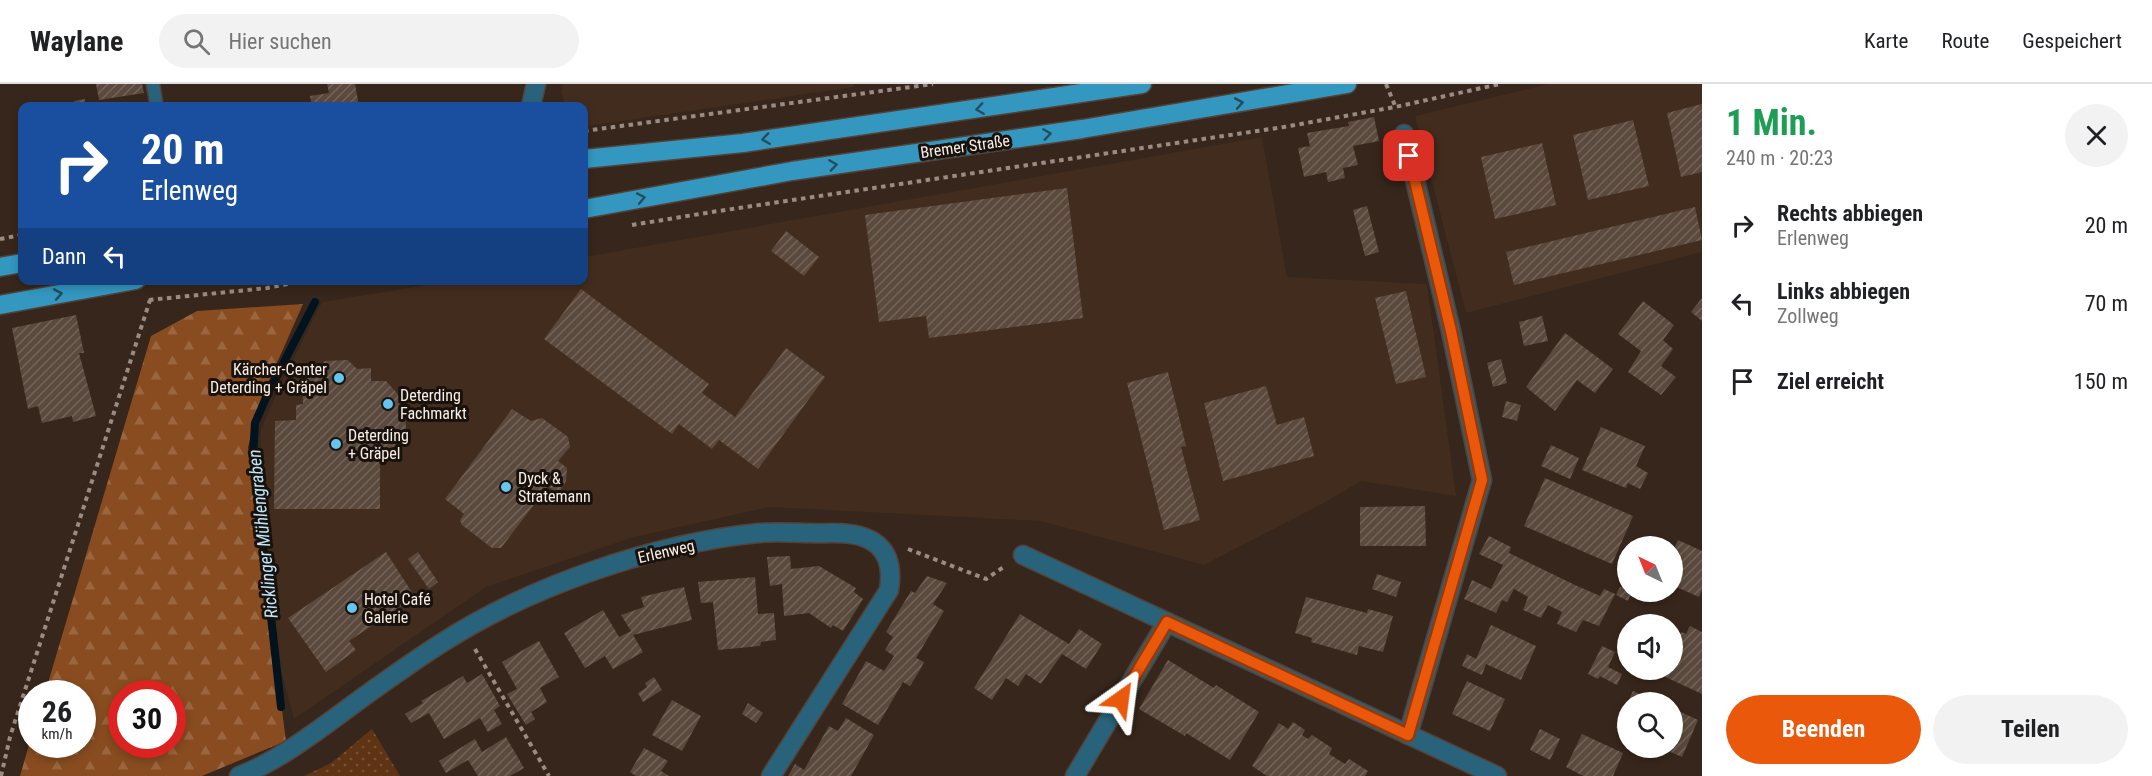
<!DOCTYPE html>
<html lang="de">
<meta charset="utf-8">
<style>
:root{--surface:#fff;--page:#f2f2f2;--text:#202124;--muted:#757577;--line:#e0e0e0;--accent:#ea580c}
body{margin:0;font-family:"Roboto Condensed",sans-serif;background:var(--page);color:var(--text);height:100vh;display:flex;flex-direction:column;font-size:22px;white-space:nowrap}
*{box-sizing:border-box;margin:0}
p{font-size:20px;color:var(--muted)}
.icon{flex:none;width:33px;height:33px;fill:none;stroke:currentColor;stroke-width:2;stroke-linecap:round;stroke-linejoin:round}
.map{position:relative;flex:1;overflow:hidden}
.sheet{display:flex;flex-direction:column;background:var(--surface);width:450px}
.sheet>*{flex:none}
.hud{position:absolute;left:18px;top:18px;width:570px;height:183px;border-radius:12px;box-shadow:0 3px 9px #0003;background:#1a4fa0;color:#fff;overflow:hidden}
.needle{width:39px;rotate:317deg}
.fabs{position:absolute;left:1617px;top:452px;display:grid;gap:12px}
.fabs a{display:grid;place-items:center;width:66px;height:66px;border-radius:50%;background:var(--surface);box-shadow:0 3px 9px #0003;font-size:30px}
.speed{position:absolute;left:18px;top:596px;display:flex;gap:12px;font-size:30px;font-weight:700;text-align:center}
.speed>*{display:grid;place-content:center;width:78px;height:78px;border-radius:50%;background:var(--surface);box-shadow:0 3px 9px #0003;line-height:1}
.speed small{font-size:15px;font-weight:400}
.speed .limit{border:9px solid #d22;background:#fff;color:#111}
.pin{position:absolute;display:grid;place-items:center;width:51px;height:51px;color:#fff;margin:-26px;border-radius:12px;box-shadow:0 3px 9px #0006}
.me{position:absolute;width:66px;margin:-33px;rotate:31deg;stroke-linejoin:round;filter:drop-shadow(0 0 4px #0008)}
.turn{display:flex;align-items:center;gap:21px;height:126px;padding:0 24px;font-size:27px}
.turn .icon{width:78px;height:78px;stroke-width:2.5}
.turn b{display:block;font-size:42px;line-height:51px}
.then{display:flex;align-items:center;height:57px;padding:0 24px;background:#0003;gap:12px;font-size:22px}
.round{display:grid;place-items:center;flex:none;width:63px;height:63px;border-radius:32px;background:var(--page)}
.headline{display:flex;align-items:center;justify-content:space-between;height:102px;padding:0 24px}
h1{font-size:36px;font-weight:700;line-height:45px;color:#1e9e55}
.button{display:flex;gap:12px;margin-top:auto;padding:12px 24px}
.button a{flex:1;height:69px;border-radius:36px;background:var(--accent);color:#fff;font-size:24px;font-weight:700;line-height:69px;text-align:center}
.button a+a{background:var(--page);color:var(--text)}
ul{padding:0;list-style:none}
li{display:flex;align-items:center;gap:18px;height:78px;padding:0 24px}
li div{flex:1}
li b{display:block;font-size:22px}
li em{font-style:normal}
header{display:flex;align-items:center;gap:36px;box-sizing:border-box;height:84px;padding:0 30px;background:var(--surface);border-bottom:2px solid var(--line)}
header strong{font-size:28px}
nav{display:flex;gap:33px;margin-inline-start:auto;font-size:21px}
.search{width:420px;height:54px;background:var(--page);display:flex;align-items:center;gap:15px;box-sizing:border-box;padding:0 21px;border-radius:33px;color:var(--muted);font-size:22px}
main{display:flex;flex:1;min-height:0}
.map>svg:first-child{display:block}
</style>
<header>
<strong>Waylane</strong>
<div class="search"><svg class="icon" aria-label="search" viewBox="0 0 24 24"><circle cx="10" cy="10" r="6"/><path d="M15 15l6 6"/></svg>Hier suchen</div>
<nav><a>Karte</a><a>Route</a><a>Gespeichert</a></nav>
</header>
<main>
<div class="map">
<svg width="1702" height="692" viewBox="0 0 1702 692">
<defs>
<pattern id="green-dots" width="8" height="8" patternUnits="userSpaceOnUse" patternTransform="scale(1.5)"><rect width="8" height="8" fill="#5e3414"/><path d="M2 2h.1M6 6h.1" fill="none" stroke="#765236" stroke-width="1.8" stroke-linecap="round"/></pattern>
<pattern id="forest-firs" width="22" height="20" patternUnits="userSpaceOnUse" patternTransform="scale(1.5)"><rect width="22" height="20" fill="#884c20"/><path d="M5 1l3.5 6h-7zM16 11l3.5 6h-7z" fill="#9a6640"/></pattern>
<pattern id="building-hatch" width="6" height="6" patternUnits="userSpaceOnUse" patternTransform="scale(1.5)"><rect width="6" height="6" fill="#5b493d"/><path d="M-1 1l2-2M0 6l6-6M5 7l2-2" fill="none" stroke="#736459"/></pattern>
</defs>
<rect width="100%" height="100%" fill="#37261b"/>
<g fill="#422c1d">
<path d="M 563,0 L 854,0 L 854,3 L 587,42 L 584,41 L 584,22 L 565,22 L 561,7 Z"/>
<path d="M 1549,0 L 1702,0 L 1702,168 L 1466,229 L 1415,32 Z"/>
<path d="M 1262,53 L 1287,193 L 1427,200 L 1456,412 L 1361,397 L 1322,420 L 1204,481 L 1041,437 L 769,423 L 634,453 L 486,503 L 294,635 L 257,496 L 261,346 L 282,297 L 322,218 L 451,197 L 584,196 L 584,173 Z"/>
</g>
<path fill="url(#green-dots)" d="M 372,645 L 400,692 L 304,692 L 331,679 Z"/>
<path fill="url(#forest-firs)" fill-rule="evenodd" d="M 303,220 L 261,315 L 248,363 L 286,657 L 202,692 L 20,692 L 31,654 L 32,660 L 82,660 L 82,609 L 45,609 L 151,252 L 197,227 ZM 122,609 L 172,609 L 172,660 L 122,660 Z"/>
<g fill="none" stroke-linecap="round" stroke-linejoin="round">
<path stroke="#00131e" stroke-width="8" d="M 281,623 L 253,371 L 255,339 L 270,305 L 315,218"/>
</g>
<g fill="url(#building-hatch)">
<path d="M 96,0 L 142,0 L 144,9 L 99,16 Z"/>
<path d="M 327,0 L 355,0 L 359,22 L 312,22 L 310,12 L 329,9 Z"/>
<path d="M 85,15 L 85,19 L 89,18 L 90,22 L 75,22 L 74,17 Z"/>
<path d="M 1702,20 L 1702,88 L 1681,93 L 1667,29 Z"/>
<path d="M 1374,33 L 1379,57 L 1353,62 L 1358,81 L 1343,84 L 1345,94 L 1328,98 L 1326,88 L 1304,93 L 1298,64 L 1310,62 L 1307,49 L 1349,42 L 1348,38 Z"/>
<path d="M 1633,36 L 1649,102 L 1588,116 L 1573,51 Z"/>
<path d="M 1542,59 L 1556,121 L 1495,135 L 1481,73 Z"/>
<path d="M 1067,104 L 1083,234 L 929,254 L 926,232 L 879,238 L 865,131 Z"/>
<path d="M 1367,122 L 1379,168 L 1365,172 L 1353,126 Z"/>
<path d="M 1695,123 L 1702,156 L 1514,201 L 1506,168 Z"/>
<path d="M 786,147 L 819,173 L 804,192 L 771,167 Z"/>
<path d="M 581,205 L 709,300 L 702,309 L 735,333 L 786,264 L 825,293 L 758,385 L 719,356 L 712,365 L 679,340 L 672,350 L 544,255 Z"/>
<path d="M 1406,207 L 1426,293 L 1396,300 L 1375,214 Z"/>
<path d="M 1702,214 L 1702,237 L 1691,228 Z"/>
<path d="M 1643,217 L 1674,241 L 1663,256 L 1673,265 L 1661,282 L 1676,293 L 1661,311 L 1628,288 L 1641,267 L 1618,250 Z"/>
<path d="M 76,231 L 84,269 L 79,269 L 96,332 L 73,338 L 72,332 L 42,339 L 38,322 L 28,325 L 12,244 Z"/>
<path d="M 1542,232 L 1548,257 L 1524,262 L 1519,238 Z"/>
<path d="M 1565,249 L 1613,285 L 1595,309 L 1577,296 L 1555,327 L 1526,303 Z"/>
<path d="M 1501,275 L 1507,299 L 1493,303 L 1487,279 Z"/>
<path d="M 348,276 L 357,285 L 371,284 L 371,297 L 386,297 L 405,318 L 406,349 L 386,371 L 380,372 L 380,425 L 274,425 L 275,337 L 296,336 L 296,321 L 303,320 L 302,285 L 317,285 L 325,277 Z"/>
<path d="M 1168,288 L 1186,362 L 1181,363 L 1200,436 L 1164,446 L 1127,299 Z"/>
<path d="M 1266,302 L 1277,341 L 1304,333 L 1314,372 L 1223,397 L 1204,319 Z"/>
<path d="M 1506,317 L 1521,321 L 1517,337 L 1502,333 Z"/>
<path d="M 512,325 L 531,337 L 542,334 L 568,353 L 570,363 L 558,377 L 567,384 L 566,397 L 558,410 L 548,402 L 501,464 L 492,464 L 462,441 L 460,436 L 464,430 L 445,415 Z"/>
<path d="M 1601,343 L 1645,362 L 1636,382 L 1648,389 L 1640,405 L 1628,399 L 1626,404 L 1582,386 Z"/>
<path d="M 1551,361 L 1579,374 L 1570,395 L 1541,382 Z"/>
<path d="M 1545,394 L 1633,432 L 1612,480 L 1524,442 Z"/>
<path d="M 1425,422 L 1426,462 L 1360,462 L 1360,423 Z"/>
<path d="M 1489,452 L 1511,463 L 1509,469 L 1575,501 L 1600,512 L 1604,505 L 1615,510 L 1599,542 L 1583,536 L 1576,548 L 1557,540 L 1562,528 L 1548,521 L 1541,534 L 1523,526 L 1528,513 L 1514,505 L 1507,518 L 1502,516 L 1496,529 L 1464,515 L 1472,496 L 1491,505 L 1503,481 L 1479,470 Z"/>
<path d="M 1678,456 L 1702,467 L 1702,506 L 1699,513 L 1672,501 L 1672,469 Z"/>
<path d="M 386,468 L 415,513 L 349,557 L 356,566 L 326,588 L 288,534 Z"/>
<path d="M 418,468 L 438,498 L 429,505 L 408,475 Z"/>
<path d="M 790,472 L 791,485 L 819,482 L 856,504 L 854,508 L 863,515 L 843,547 L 833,541 L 831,544 L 809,529 L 784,532 L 782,500 L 770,502 L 767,473 Z"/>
<path d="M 1377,490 L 1401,498 L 1396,513 L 1372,505 Z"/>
<path d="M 927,492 L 947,499 L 933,520 L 944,527 L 916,574 L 924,578 L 920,586 L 910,602 L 903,598 L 878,641 L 842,620 L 866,577 L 884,587 L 894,572 L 885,566 L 893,553 L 886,548 L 911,507 L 915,509 Z"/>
<path d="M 755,493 L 758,530 L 774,529 L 776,556 L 761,558 L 760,562 L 718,566 L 713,518 L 701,519 L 698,498 Z"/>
<path d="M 684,503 L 692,536 L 633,551 L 643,568 L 613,585 L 605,572 L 585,584 L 564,549 L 603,526 L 619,553 L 631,547 L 621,531 L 644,523 L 641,513 Z"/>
<path d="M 1620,503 L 1632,507 L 1628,517 L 1616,511 Z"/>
<path d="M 1306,513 L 1367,529 L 1368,525 L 1393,532 L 1383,568 L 1359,562 L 1357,571 L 1311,558 L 1312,554 L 1295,549 Z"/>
<path d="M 1020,530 L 1069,560 L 1079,545 L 1102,560 L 1086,585 L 1062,570 L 1041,600 L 1026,590 L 1018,602 L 1006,594 L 992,616 L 974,604 Z"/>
<path d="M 1491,541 L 1536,562 L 1521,596 L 1486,580 L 1482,591 L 1462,582 L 1467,570 L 1476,575 Z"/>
<path d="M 1690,542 L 1702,548 L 1702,610 L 1661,591 L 1663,585 L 1672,585 L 1672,566 L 1681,548 L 1686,550 Z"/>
<path d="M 539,557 L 559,593 L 540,604 L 547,618 L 531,628 L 535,635 L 526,641 L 507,610 L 517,605 L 502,578 Z"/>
<path d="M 1602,562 L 1615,568 L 1608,583 L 1622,590 L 1617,601 L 1600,592 L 1598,595 L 1588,590 Z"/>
<path d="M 1168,576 L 1214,604 L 1216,601 L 1259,628 L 1230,676 L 1186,649 L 1185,652 L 1139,625 Z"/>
<path d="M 482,590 L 500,622 L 494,626 L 502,640 L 488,648 L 480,634 L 444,655 L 429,629 L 411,639 L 405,630 L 423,619 L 421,617 L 463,592 L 467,599 Z"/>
<path d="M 654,593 L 662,606 L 643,618 L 638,609 L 647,603 L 645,599 Z"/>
<path d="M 1467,597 L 1505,615 L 1490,647 L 1452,630 Z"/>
<path d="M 1633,607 L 1658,618 L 1628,618 Z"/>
<path d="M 672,616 L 701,632 L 682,667 L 652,651 Z"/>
<path d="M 748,619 L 763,629 L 756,639 L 742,630 Z"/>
<path d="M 1628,619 L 1628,649 L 1616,644 Z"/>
<path d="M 1672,624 L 1698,636 L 1682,673 L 1659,663 L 1672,663 Z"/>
<path d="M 846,634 L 874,651 L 851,692 L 788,692 L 795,680 L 804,686 L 829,642 L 838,647 Z"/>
<path d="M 1293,638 L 1305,646 L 1302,651 L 1308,655 L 1312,651 L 1332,664 L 1329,670 L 1345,680 L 1349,675 L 1368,687 L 1365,692 L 1267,692 L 1252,682 L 1279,639 L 1288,645 Z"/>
<path d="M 1540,645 L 1560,655 L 1550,676 L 1530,666 Z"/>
<path d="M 1582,650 L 1623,669 L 1613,692 L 1583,692 L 1566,683 Z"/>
<path d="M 506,653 L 524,684 L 510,692 L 478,692 L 468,676 L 446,689 L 439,677 L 475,655 L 482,668 Z"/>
<path d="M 644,664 L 668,677 L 661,687 L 669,692 L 636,692 L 630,688 Z"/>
</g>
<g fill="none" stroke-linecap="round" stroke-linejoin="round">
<defs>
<path id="service" d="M 153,0 L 156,18"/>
<g id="minor">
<path d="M 531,22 L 536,0"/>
<path d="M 1404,50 L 1451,247 L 1482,396 L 1408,651"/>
<path d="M 1023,471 L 1497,692"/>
<path d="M 239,692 C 273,679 303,657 332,636 C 367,610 403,584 440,560 C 530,502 652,460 758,449 C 782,447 807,450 831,449 C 871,448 896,463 889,506 L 771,692"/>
<path d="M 1075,692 L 1167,538"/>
</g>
<g id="primary">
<path d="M 584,75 L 743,59 L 1142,0"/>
<path d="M 584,125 L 792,87 L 1082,45 L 1347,0"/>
<path d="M 0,183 L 22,179"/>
<path d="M 0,221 L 136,196"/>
</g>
</defs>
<use href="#service" stroke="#524238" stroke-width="15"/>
<use href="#minor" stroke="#524238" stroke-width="21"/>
<use href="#primary" stroke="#524238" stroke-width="21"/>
<g stroke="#9a8c83" stroke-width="4" stroke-dasharray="4.5 4.5" stroke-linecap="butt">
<path d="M 1386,0 L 1396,24"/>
<path d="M 584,47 L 933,0"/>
<path d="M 632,141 L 712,128 L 1284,43 L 1395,23 L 1500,0"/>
<path d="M 0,155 L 22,151"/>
<path d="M 149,216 L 267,204 L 308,196"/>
<path d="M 908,465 L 986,495 L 1005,482"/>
<path d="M 475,565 L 549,692"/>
<path d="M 1,692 L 10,653 L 150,216 L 150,212"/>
</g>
<use href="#service" stroke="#29637b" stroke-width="12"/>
<use href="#minor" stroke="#29637b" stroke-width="18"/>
<use href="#primary" stroke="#3397c0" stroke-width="18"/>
</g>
<defs><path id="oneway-chevron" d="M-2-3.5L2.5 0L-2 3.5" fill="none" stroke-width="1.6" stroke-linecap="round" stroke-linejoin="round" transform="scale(1.5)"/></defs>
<g stroke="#244d5d">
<use href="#oneway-chevron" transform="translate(1239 19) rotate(-10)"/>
<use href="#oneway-chevron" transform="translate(980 25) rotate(172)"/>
<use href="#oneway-chevron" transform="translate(1047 50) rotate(-8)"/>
<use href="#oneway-chevron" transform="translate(766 55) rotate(172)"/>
<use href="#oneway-chevron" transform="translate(833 81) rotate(-8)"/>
<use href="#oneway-chevron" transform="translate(641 114) rotate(-11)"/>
<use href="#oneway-chevron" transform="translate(58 210) rotate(-10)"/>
</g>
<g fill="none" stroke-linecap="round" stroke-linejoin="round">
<defs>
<path id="route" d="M 1121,615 L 1167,538 L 1408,651 L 1482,396 L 1451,247 L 1409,72"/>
</defs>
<use href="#route" stroke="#983908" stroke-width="15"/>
<use href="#route" stroke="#ea580c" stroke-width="10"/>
</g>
<g fill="#65c5ee" stroke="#18110c" stroke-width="2">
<circle cx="339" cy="294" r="6"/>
<circle cx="388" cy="320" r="6"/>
<circle cx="336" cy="360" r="6"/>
<circle cx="506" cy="403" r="6"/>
<circle cx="352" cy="524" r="6"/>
</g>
<g text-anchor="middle" stroke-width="6" stroke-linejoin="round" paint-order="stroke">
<g font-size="16" fill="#faefe8" stroke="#18110c">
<text transform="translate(965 62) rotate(-8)" y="6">Bremer Straße</text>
<text transform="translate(666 467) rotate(-13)" y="6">Erlenweg</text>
</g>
<g font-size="16" fill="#faefe8" stroke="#18110c" text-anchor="start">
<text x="327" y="291" text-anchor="end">Kärcher-Center<tspan x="327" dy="18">Deterding + Gräpel</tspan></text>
<text x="400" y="317">Deterding<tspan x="400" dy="18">Fachmarkt</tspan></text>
<text x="348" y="357">Deterding<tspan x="348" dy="18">+ Gräpel</tspan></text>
<text x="518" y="400">Dyck &amp;<tspan x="518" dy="18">Stratemann</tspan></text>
<text x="364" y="521">Hotel Café<tspan x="364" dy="18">Galerie</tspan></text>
</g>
<g font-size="18" font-style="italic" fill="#bee8fc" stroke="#18110c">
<text transform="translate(263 450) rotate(-96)" y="6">Ricklinger Mühlengraben</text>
</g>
</g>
</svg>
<div class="fabs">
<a><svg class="needle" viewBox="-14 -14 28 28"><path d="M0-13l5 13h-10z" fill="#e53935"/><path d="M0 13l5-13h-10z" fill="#757577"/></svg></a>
<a><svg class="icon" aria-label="sound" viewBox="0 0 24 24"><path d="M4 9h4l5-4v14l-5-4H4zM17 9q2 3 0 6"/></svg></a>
<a><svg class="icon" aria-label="search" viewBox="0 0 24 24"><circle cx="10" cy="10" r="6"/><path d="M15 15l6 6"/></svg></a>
</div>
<div class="speed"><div>26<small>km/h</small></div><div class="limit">30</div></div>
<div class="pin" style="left:1409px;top:72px;background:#d93025"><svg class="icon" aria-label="arrive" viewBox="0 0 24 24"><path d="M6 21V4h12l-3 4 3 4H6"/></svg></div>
<svg class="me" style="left:1121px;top:615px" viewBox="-20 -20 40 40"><path d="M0-17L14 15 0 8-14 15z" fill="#ea580c" stroke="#fff" stroke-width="4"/></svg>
<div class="hud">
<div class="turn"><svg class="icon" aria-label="right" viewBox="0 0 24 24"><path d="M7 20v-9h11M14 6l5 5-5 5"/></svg><div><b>20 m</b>Erlenweg</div></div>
<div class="then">Dann<svg class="icon" aria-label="left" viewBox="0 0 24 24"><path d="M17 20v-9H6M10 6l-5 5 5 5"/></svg></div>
</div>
</div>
<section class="sheet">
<div class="headline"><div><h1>1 Min.</h1><p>240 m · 20:23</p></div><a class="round"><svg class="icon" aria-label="close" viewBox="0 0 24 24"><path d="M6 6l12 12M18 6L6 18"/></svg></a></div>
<ul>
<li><svg class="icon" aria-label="right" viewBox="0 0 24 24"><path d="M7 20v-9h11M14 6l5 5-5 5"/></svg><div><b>Rechts abbiegen</b><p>Erlenweg</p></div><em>20 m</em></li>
<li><svg class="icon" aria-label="left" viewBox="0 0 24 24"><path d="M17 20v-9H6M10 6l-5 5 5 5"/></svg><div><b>Links abbiegen</b><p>Zollweg</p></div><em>70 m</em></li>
<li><svg class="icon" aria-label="arrive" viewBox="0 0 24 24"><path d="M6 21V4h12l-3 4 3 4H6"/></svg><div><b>Ziel erreicht</b></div><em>150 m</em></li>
</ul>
<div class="button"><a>Beenden</a><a>Teilen</a></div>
</section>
</main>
